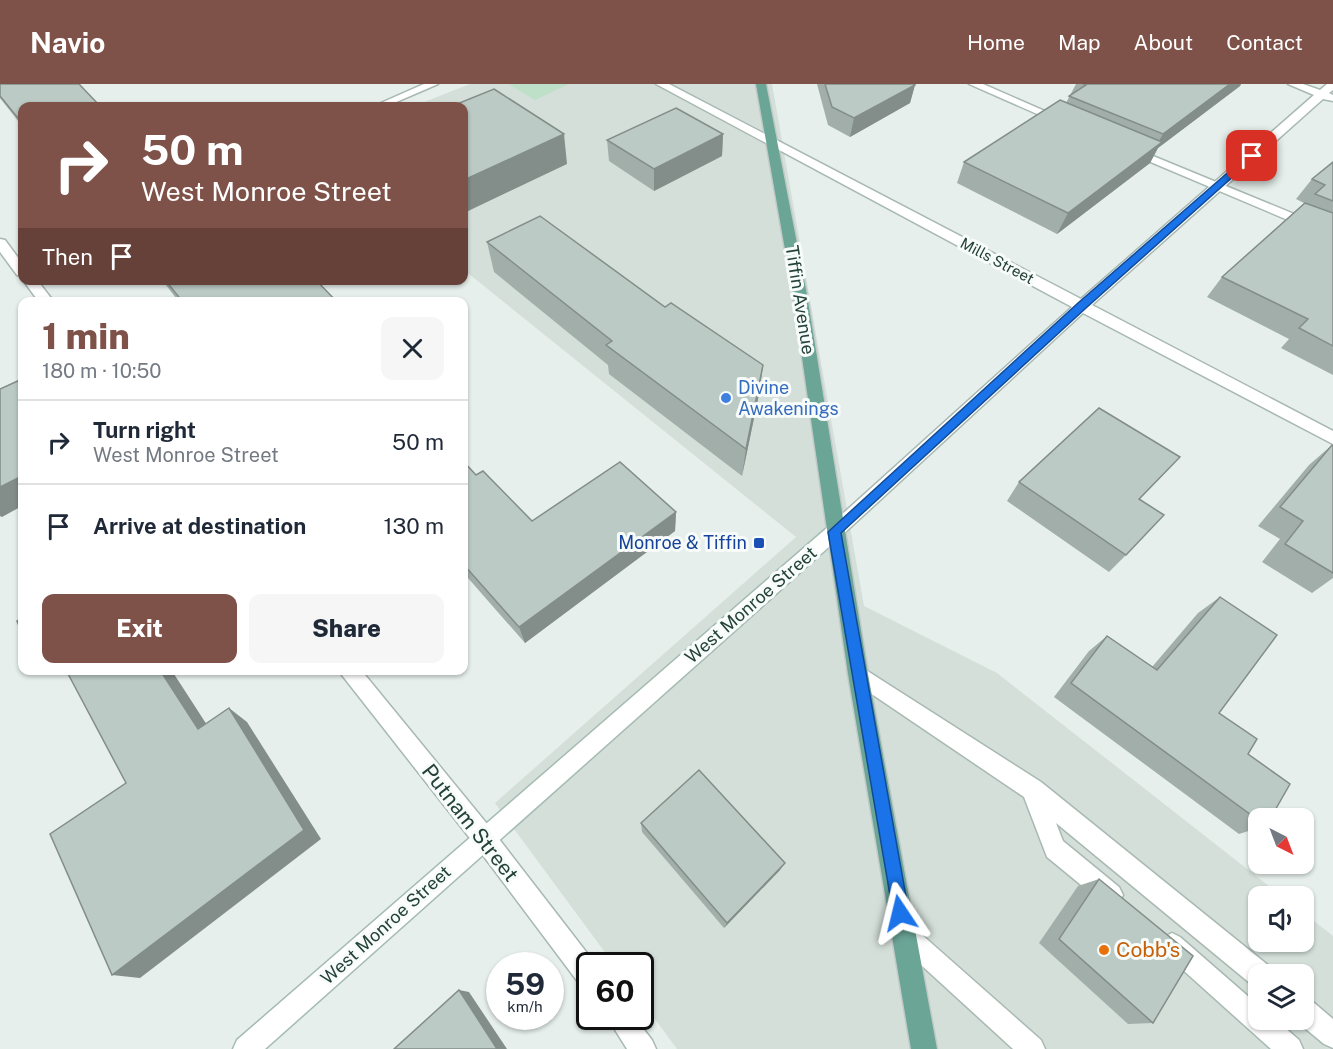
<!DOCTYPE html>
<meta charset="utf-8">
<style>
:root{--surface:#fff;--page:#f6f6f7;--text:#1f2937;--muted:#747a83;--line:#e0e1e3;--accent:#7f5249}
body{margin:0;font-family:"Public Sans",sans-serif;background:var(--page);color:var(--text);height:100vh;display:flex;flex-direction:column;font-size:22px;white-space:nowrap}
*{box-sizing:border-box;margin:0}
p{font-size:20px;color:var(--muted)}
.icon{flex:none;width:33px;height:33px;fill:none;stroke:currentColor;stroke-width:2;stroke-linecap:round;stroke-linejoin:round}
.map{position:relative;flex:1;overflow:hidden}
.details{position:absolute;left:18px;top:213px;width:450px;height:378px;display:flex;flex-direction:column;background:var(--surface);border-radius:12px;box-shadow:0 2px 4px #0004}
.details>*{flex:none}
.banner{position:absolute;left:18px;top:18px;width:450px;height:183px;border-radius:12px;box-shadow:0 2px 4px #0004;background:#7f5249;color:#fff;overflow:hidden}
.needle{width:39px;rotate:138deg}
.buttons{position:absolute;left:1248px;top:724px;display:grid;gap:12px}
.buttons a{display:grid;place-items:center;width:66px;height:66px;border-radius:12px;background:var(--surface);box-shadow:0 2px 4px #0004;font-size:30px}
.speed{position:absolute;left:486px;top:868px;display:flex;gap:12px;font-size:30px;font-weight:700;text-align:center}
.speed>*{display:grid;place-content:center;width:78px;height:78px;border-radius:50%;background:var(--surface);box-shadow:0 2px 4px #0004;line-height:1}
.speed small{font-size:15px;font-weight:400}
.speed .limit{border:3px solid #111;border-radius:9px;background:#fff;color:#111}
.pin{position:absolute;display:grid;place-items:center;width:51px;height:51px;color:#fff;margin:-26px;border-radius:12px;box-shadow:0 3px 9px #0006}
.me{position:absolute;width:66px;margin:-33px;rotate:350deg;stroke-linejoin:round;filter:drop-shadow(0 0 4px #0008)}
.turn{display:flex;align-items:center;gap:21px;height:126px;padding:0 24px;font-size:27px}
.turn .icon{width:78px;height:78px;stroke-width:2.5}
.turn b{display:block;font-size:42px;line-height:51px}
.then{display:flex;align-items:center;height:57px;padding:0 24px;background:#0003;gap:12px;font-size:22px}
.round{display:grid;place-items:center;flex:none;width:63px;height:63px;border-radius:12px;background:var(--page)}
.head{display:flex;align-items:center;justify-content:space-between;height:102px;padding:0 24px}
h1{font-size:36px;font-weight:800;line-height:45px;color:var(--accent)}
.primary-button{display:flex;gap:12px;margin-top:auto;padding:12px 24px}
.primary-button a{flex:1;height:69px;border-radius:12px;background:var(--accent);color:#fff;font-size:24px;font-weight:800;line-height:69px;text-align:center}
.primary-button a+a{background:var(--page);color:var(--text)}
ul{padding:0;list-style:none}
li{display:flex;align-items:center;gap:18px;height:84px;padding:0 24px;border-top:2px solid var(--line)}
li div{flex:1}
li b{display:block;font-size:22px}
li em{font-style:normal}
header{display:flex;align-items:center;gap:36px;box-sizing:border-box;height:84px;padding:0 30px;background:var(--accent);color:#fff}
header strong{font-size:28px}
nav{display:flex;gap:33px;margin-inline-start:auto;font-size:21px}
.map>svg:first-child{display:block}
</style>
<header>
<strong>Navio</strong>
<nav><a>Home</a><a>Map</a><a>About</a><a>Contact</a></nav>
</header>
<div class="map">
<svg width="1333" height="965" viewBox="0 0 1333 965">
<rect width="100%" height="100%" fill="#e6efeb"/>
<path fill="#d4dfda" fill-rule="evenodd" d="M 470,0 L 772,0 L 864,522 L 997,589 L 1283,813 L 1258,813 L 1258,858 L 1304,858 L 1304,829 L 1333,852 L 1333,965 L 677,965 L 641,916 L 640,882 L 615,882 L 495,719 L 796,453 L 464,186 L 464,22 L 414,22 ZM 1258,891 L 1304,891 L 1304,936 L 1258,936 Z"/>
<path fill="#bfe0c8" d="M 508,0 L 569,0 L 535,16 Z"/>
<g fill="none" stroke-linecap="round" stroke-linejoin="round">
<defs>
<g id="service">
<path d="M 969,0 L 983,0 L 1070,38 L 1068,40 L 1060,40 Z"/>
<path d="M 1131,63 L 1333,146 L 1333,155 L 1127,68 L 1125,66 Z"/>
<path d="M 858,581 L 1041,698 L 1269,882 L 1272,891 L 1258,891 L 1258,903 L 1251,900 L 1056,739 L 1063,757 L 1119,803 L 1123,811 L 1119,819 L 1111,823 L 1103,819 L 1047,773 L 1024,713 L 851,596 L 848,590 L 851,584 Z"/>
<path d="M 904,838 L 912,842 L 1041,956 L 1045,965 L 1013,965 L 896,858 L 892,850 L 896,842 Z"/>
<path d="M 1172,849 L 1180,853 L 1258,921 L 1258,936 L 1276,936 L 1299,956 L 1303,965 L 1271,965 L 1164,869 L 1160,861 L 1164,853 Z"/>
<path d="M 1304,915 L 1313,918 L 1333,935 L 1333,964 L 1324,960 L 1295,936 L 1304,936 Z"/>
</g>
<g id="minor">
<path d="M 424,0 L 438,0 L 387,22 L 374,22 Z"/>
<path d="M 656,0 L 669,0 L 1081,215 L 1314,11 L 1288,0 L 1303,0 L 1320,6 L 1327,0 L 1333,0 L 1333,6 L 1329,9 L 1333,11 L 1333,17 L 1323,15 L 1092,221 L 1333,347 L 1333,360 L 1083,229 L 840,453 L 834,455 L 828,453 L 825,448 L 828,443 L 1072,223 Z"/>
<path d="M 0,155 L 5,156 L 22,179 L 22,192 L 17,191 L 0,168 Z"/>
<path d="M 23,196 L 37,196 L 54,218 L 39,218 Z"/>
<path d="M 338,586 L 361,586 L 492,746 L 597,882 L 590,882 L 590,905 L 581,902 L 476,762 Z"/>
<path d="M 607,933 L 634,933 L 652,956 L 656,965 L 627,965 Z"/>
</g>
<path id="secondary" d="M 834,441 L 840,443 L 843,448 L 840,453 L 265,965 L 233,965 L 237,956 L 828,443 Z"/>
<path id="primary" d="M 756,0 L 766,0 L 807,211 L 868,590 L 937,965 L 911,965 L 848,590 L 793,211 Z"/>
</defs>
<use href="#service" stroke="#a8b8b2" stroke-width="3"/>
<use href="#minor" stroke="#a8b8b2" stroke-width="3"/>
<use href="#secondary" stroke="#a4bbb3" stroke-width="3"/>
<use href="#primary" stroke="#c2cac8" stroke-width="3"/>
<use href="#service" fill="#fff" fill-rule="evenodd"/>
<use href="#minor" fill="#fff" fill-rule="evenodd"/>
<use href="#secondary" fill="#fff" fill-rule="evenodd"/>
<use href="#primary" fill="#6aa596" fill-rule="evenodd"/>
</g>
<g fill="#a1aea9">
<path d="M 0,0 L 22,22 L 22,42 L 0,14 Z"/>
<path d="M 817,0 L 915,0 L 910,19 L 850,53 L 828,41 Z"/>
<path d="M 1076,0 L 1241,0 L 1240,2 L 1158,64 L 1150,79 L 1057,150 L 957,99 L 964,78 L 1066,19 Z"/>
<path d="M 723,50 L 722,72 L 654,107 L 609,77 L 607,56 Z"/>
<path d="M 1333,78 L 1333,291 L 1281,264 L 1289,255 L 1207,213 L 1222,193 L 1304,119 L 1296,115 L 1312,95 Z"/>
<path d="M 487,158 L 665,223 L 763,281 L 759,310 L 742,392 L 609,290 L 608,281 L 494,188 Z"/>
<path d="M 162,196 L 316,196 L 337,218 L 179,218 Z"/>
<path d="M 1332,361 L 1333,362 L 1333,494 L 1312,509 L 1262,478 L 1280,455 L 1258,442 L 1309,381 Z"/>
<path d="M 464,378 L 476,391 L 532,437 L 676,428 L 675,447 L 525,559 L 468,494 L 464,497 Z"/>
<path d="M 1162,392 L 1140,415 L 1126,471 L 1109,488 L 1007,417 L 1019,398 Z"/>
<path d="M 1220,513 L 1219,629 L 1248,670 L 1258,735 L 1258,744 L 1239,750 L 1054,613 L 1089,567 L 1107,552 L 1152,583 L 1198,529 Z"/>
<path d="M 641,739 L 780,786 L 724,844 L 642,748 Z"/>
<path d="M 1099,795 L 1153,939 L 1128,940 L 1039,859 L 1078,802 Z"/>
</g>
<g fill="#838d89">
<path d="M 1230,0 L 1241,0 L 1240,2 L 1158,64 L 1150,79 L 1057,150 L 1068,129 L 1156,62 L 1163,50 Z"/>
<path d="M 915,1 L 910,19 L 850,53 L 854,34 Z"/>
<path d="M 564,50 L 567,80 L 464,129 L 464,96 Z"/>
<path d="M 723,50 L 722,72 L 654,107 L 654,85 Z"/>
<path d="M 763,281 L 759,310 L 742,392 L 746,365 Z"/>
<path d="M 1180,373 L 1162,392 L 1122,433 L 1139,415 Z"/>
<path d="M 22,392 L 22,422 L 2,433 L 0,432 L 0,403 Z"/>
<path d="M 676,428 L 675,447 L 525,559 L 519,543 Z"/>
<path d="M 464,485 L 468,494 L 464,497 Z"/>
<path d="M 160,586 L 179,586 L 174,590 L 218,658 L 198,645 Z"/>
<path d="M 229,624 L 247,638 L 321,755 L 140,894 L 112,891 Z"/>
<path d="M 785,779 L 780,786 L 724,844 L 727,839 Z"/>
<path d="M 459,906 L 469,908 L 507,965 L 497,965 Z"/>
</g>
<g fill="#bbcac4" stroke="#838d89" stroke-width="1.5">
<path d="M 0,0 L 79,0 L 100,22 L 22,22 L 22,39 L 0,12 Z"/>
<path d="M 825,0 L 915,0 L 915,1 L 854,34 L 832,23 Z"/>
<path d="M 1083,0 L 1230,0 L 1163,50 L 1069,12 L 1086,1 Z"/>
<path d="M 494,5 L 564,50 L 464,96 L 464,22 L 452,22 Z"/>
<path d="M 1060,16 L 1162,58 L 1068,129 L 964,78 Z"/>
<path d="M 676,24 L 723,50 L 654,85 L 607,56 Z"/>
<path d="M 1333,78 L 1333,117 L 1315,110 L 1325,101 L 1312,95 Z"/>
<path d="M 1305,119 L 1333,129 L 1333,262 L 1299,244 L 1308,235 L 1222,193 Z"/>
<path d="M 540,132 L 665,223 L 671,219 L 763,281 L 746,365 L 606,261 L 612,257 L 487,158 Z"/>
<path d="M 165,196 L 316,196 L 337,218 L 183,218 Z"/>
<path d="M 22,295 L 22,392 L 0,403 L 0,305 Z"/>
<path d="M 1099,324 L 1180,373 L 1139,415 L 1164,431 L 1126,471 L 1019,398 Z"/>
<path d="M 1332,361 L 1333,362 L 1333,489 L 1285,460 L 1303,437 L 1280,423 Z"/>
<path d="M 464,378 L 476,391 L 483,387 L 532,437 L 620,378 L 676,428 L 519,543 L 464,481 Z"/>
<path d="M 1220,513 L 1277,551 L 1219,629 L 1257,655 L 1248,670 L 1290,700 L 1270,735 L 1258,736 L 1071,599 L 1107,552 L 1157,586 Z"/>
<path d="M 22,534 L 22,549 L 17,537 Z"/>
<path d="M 66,586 L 160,586 L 198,645 L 229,624 L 304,746 L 112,891 L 50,750 L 126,699 Z"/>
<path d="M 699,686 L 785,779 L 727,839 L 641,739 Z"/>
<path d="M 1099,795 L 1193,872 L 1153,939 L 1059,855 Z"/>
<path d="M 459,906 L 497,965 L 394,965 Z"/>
</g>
<path fill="#1a73e8" stroke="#114b97" stroke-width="1.5" d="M 1249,70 L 1256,72 L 1086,224 L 841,449 L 909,829 L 906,835 L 900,838 L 894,835 L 828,448 L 1078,219 Z"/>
<circle fill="#3f7fe0" stroke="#f7fbf9" stroke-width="2" cx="726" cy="314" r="6"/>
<rect fill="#1a4fb4" stroke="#f7fbf9" stroke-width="2" x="753" y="453" width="12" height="12" rx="3"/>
<circle fill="#e8710a" stroke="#f7fbf9" stroke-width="2" cx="1104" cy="866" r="6"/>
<g text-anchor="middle" stroke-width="6" stroke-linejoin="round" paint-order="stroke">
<g font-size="15" fill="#24423a" stroke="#f7fbf9">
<text transform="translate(997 177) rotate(28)" y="5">Mills Street</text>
</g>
<g font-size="18" fill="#24423a" stroke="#f7fbf9">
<text transform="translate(800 216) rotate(81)" y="6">Tiffin Avenue</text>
<text transform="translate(751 521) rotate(-41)" y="6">West Monroe Street</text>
<text transform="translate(386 841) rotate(-42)" y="6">West Monroe Street</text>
</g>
<g font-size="18" fill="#366cbe" stroke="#f7fbf9" text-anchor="start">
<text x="738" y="310">Divine<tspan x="738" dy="21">Awakenings</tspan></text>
</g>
<g font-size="18" fill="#164399" stroke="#f7fbf9" text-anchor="end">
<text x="747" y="465">Monroe &amp; Tiffin</text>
</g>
<g font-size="21" fill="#24423a" stroke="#f7fbf9">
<text transform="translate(470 739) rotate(52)" y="7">Putnam Street</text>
</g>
<g font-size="21" fill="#c56008" stroke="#f7fbf9" text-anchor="start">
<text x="1116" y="873">Cobb's</text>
</g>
</g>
</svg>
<div class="buttons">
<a><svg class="needle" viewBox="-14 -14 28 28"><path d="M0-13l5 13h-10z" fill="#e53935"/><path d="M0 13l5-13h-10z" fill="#747a83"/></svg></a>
<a><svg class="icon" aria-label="sound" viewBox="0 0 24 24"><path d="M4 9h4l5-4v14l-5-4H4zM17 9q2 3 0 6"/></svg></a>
<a><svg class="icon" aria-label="layers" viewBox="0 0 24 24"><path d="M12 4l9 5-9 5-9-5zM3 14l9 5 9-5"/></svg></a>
</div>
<div class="speed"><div>59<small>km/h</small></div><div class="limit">60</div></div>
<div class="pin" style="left:1252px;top:72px;background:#d93025"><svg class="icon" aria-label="arrive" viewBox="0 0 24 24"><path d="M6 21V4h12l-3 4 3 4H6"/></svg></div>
<svg class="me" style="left:900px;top:829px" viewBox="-20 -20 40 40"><path d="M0-17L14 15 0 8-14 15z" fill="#1a73e8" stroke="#fff" stroke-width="4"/></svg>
<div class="banner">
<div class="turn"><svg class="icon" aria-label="right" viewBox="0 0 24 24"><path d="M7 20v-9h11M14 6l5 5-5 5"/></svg><div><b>50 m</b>West Monroe Street</div></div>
<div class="then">Then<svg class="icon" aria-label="arrive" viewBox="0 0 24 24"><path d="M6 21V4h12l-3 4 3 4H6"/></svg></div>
</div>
<section class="details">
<div class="head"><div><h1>1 min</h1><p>180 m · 10:50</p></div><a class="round"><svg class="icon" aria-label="close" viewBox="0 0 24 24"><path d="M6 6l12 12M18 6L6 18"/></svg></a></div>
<ul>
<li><svg class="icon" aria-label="right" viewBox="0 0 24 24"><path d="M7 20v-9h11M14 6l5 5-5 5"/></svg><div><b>Turn right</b><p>West Monroe Street</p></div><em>50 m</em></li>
<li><svg class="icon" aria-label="arrive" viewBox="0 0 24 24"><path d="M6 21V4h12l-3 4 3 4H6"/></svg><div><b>Arrive at destination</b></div><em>130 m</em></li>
</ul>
<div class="primary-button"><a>Exit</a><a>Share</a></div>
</section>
</div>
